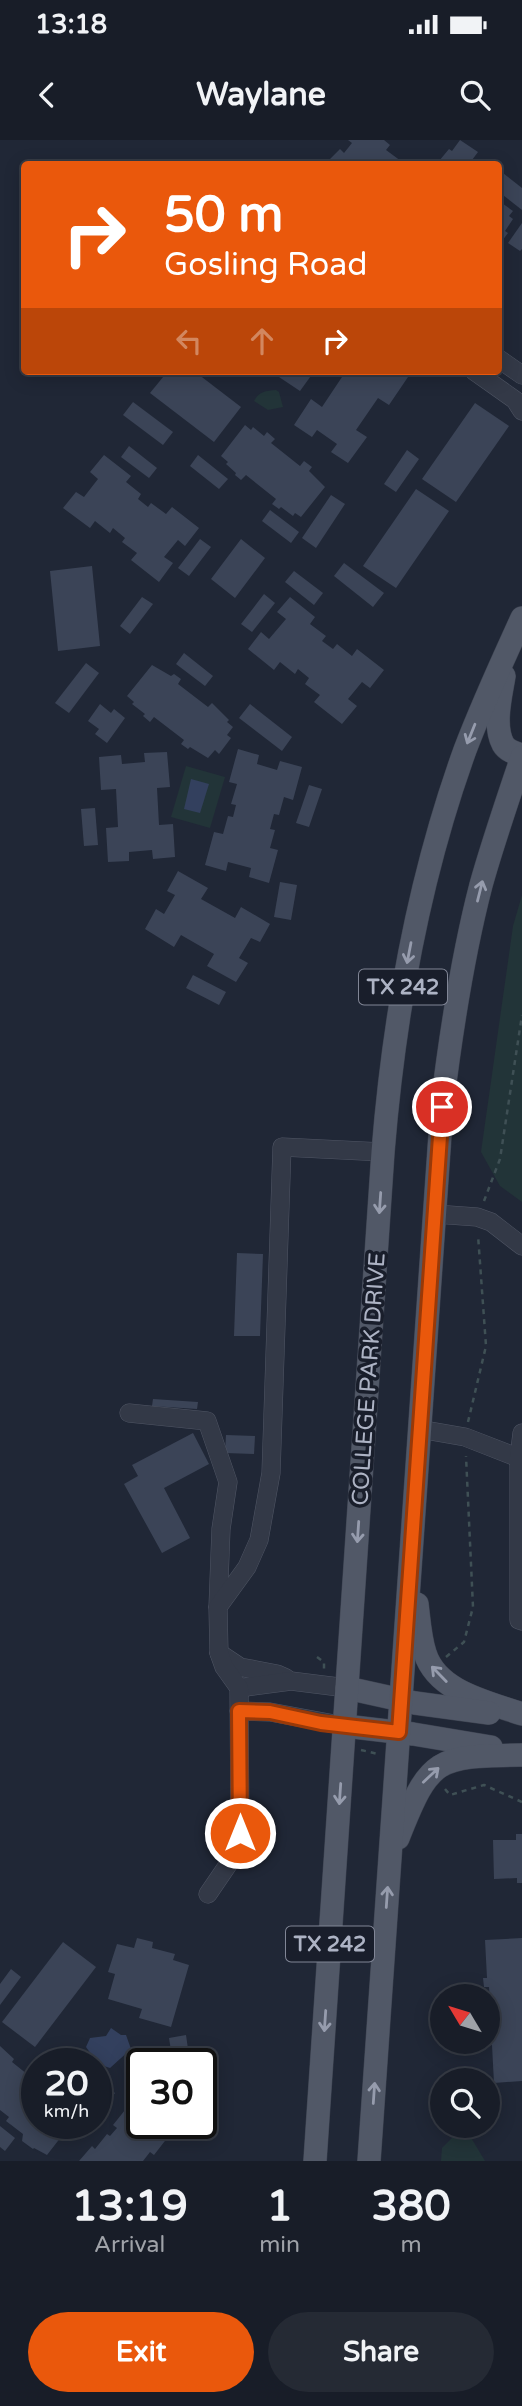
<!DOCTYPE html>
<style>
:root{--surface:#181d28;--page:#252a34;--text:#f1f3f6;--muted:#9fa2a8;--line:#363b45;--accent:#ea580c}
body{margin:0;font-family:"Varela Round",sans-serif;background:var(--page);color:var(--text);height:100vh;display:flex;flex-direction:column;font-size:26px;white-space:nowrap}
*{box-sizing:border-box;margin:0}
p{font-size:23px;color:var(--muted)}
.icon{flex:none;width:38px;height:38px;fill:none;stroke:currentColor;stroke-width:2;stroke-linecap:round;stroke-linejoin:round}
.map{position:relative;height:2021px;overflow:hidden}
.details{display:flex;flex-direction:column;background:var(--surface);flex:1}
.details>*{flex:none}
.hud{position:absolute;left:21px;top:21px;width:481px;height:214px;border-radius:7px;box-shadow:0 4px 18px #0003,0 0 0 2px var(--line);background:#ea580c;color:#fff;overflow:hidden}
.needle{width:46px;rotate:308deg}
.tools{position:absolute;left:430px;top:1844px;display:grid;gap:14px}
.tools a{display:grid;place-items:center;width:70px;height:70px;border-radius:50%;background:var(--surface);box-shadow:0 4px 18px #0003,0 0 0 2px var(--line);font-size:35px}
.speed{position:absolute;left:21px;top:1908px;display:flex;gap:14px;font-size:35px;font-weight:700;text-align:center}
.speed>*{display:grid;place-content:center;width:91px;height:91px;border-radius:50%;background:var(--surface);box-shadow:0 4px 18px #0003,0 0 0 2px var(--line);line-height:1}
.speed small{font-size:18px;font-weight:400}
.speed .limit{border:4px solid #111;border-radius:10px;background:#fff;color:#111}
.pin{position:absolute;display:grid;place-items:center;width:60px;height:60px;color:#fff;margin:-30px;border:4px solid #fff;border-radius:50%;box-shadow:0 2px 7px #0007}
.me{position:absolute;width:77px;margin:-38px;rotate:0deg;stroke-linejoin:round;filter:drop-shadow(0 0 5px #0008)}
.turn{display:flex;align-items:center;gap:24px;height:147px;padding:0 28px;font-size:32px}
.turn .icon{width:91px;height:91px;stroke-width:2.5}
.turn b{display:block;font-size:49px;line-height:60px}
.lanes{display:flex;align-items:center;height:66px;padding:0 28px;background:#0003;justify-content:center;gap:35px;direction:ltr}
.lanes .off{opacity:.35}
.eta{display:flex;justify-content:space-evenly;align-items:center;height:119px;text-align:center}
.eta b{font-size:42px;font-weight:800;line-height:49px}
.button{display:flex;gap:14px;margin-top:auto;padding:14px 28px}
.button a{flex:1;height:80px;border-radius:42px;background:var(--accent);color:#fff;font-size:28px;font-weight:800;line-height:80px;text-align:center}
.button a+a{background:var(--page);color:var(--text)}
.status{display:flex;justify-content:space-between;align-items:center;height:49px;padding:0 35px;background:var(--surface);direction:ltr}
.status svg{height:19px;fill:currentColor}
header{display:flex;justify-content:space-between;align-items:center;height:91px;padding:0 28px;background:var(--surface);font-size:32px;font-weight:800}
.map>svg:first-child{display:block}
</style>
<div class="status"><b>13:18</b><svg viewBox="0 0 49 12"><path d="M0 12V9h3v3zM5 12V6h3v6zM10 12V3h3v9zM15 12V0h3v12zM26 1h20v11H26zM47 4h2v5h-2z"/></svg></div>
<header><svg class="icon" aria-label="back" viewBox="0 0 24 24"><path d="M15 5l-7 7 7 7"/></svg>Waylane<svg class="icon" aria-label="search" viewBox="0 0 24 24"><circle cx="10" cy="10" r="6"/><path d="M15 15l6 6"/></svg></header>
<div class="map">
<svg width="522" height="2021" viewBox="0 0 522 2021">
<rect width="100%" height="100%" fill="#202736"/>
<g fill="#223438">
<path d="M 276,250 L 279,252 L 283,267 L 268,270 L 254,261 C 259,251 266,251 276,250 Z"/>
<path d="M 186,626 L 225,637 L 210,688 L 171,677 Z"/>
<path d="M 522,755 L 522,1062 L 500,1046 L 481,1012 L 513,786 Z"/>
<path d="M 464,1986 L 485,2021 L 441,2021 L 442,2008 Z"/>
</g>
<g fill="#33405e">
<path d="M 191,639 L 209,644 L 200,673 L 184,669 Z"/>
<path d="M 111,1888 L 121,1895 L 126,1895 L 131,1909 L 110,1928 L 98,1924 L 86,1907 L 90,1898 L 106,1896 Z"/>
</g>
<g fill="#3b4457">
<path d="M 348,0 L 384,0 L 390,5 L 386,10 L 405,24 L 325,24 L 340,9 L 344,13 L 352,3 Z"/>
<path d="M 460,0 L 478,12 L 469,24 L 444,24 L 439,21 L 449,9 L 452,11 Z"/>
<path d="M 499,30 L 522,48 L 522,70 L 499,52 Z"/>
<path d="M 499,61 L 513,71 L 509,76 L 513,79 L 505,91 L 508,93 L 502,101 L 499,99 Z"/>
<path d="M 522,83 L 522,109 L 520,111 L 508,103 Z"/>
<path d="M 168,231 L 194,231 L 241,267 L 214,302 L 150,253 Z"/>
<path d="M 270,231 L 310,231 L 313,233 L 300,251 Z"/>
<path d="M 339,231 L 399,231 L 408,237 L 389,265 L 378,258 L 356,290 L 367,297 L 348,323 L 331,312 L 337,304 L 317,290 L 312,297 L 294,285 L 311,259 L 322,267 L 344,234 Z"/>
<path d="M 133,262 L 173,292 L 163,305 L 123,275 Z"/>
<path d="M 475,263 L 509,286 L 456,362 L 422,339 Z"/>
<path d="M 245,285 L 251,290 L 253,287 L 264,296 L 267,292 L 275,299 L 271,303 L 300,326 L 304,321 L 312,327 L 309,331 L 325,347 L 301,377 L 295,373 L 293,376 L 281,367 L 279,369 L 272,364 L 276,359 L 246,335 L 241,340 L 235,335 L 236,333 L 226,324 L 228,322 L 221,316 Z"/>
<path d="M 129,306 L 157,328 L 149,338 L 121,317 Z"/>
<path d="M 407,310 L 419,319 L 396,352 L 384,344 Z"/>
<path d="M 104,315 L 131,336 L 126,342 L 141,354 L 138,359 L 148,367 L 151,363 L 166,374 L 172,367 L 199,388 L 185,406 L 178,400 L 164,417 L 173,423 L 159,442 L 131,420 L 137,413 L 122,402 L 125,398 L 113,388 L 110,393 L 95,381 L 90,388 L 63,368 L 76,352 L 84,357 L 98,339 L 90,332 Z"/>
<path d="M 198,315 L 228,339 L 219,349 L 190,326 Z"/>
<path d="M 416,349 L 449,371 L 396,448 L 363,426 Z"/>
<path d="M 331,355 L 345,364 L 316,408 L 302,398 Z"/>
<path d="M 270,370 L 299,392 L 291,403 L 262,381 Z"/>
<path d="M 200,399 L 211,407 L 189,436 L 178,428 Z"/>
<path d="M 241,399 L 265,418 L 235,458 L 211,439 Z"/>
<path d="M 344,423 L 384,453 L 373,467 L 334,436 Z"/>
<path d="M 92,426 L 100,506 L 58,511 L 50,431 Z"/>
<path d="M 294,431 L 323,453 L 314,465 L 285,442 Z"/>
<path d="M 264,454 L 275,463 L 252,492 L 241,484 Z"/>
<path d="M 142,457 L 153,464 L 130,494 L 120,486 Z"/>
<path d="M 290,457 L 315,477 L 310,484 L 326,496 L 322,501 L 333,509 L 337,504 L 352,516 L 357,509 L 384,530 L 370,548 L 362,542 L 348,559 L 357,566 L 342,584 L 314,562 L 320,555 L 305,544 L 309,538 L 298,529 L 295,534 L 280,522 L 274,530 L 248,509 L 261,492 L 269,499 L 286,479 L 277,472 Z"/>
<path d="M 184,513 L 213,536 L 205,546 L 176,524 Z"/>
<path d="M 86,523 L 99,533 L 69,573 L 55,563 Z"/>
<path d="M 152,525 L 171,536 L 174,534 L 181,539 L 178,544 L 208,567 L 212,563 L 229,580 L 227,582 L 233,587 L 227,595 L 231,598 L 219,614 L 215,610 L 208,618 L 190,607 L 188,609 L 181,604 L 184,600 L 154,577 L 150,582 L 143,576 L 145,574 L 132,564 L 134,562 L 127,556 Z"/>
<path d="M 100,564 L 111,573 L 114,569 L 125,578 L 107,603 L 95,594 L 99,589 L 88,581 Z"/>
<path d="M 250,564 L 292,597 L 282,611 L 239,578 Z"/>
<path d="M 238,609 L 259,615 L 257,624 L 277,630 L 280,621 L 302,627 L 293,660 L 284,657 L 279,675 L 274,674 L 270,689 L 275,690 L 270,708 L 278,710 L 269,743 L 249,737 L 251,728 L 228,722 L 226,731 L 205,725 L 214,692 L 223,694 L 228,676 L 233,677 L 236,665 L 231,664 L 237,644 L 229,642 Z"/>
<path d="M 167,612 L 170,647 L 157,648 L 159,685 L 173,684 L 175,717 L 153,719 L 152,710 L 129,712 L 129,721 L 108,722 L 106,688 L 118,687 L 116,649 L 101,650 L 99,617 L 121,615 L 122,624 L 145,622 L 144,613 Z"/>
<path d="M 309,645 L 322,649 L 309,687 L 296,683 Z"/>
<path d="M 95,668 L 98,705 L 84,706 L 81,669 Z"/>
<path d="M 178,731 L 208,748 L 201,759 L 235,778 L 241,767 L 270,784 L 260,802 L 251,798 L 239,818 L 248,823 L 236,842 L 207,826 L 214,814 L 181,795 L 174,807 L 145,789 L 156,769 L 164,774 L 175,755 L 167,751 Z"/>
<path d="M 280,742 L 297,745 L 291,780 L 274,777 Z"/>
<path d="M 193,835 L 226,852 L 219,865 L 186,848 Z"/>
<path d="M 237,1113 L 263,1114 L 260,1196 L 234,1196 Z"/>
<path d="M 153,1259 L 198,1262 L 197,1269 L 152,1266 Z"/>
<path d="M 193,1293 L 209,1324 L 164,1348 L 190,1398 L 162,1413 L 124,1344 L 138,1336 L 132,1325 Z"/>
<path d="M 226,1295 L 255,1296 L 254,1314 L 225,1313 Z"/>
<path d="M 516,1694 L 522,1694 L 522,1743 L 517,1743 L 517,1738 L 494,1739 L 493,1700 L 516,1700 Z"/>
<path d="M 137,1798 L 153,1802 L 152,1808 L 175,1814 L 173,1820 L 189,1825 L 171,1887 L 139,1878 L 142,1869 L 108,1859 L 115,1834 L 108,1832 L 117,1804 L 134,1808 Z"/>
<path d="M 522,1798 L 522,1941 L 494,1943 L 492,1905 L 487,1906 L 488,1891 L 492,1891 L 489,1847 L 484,1847 L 483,1838 L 487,1838 L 485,1800 Z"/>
<path d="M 63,1802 L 96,1827 L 35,1907 L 2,1882 Z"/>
<path d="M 11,1829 L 21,1837 L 0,1865 L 0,1844 Z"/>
<path d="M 186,1895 L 190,1923 L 173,1923 L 169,1898 Z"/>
<path d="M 0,1906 L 14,1919 L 12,1922 L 27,1934 L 25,1937 L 33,1943 L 37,1938 L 37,1983 L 72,1983 L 67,1990 L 63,1987 L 58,1995 L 61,1997 L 47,2015 L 34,2008 L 33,2009 L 22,2001 L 23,1994 L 6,1981 L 9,1977 L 0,1970 Z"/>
<path d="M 96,1938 L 115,1953 L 103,1969 L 96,1964 Z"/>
<path d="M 140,1945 L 142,1983 L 184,1983 L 175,1999 L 168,1997 L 154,2015 L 150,2012 L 143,2021 L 79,2021 L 92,2006 L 95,2009 L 107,1994 L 110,1996 L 117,1988 L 113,1985 L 129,1965 L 124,1961 L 133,1950 L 135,1951 Z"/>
<path d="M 0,1986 L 15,1998 L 5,2011 L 0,2007 Z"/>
</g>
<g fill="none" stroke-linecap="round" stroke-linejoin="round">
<defs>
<g id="minor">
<path d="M 499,219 L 522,235"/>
<path d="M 474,231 L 515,260 L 522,271"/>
<path d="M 435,1074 L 477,1077 L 491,1082 L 522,1106"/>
<path d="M 129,1273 L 207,1281 L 228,1342 L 221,1389 L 218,1467"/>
<path d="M 419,1289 L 465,1297 L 519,1318"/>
<path d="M 522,1293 L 519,1318 L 519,1480 L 522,1481"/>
<path d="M 219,1513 L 240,1527 L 277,1534 L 286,1538"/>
<path d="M 239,1548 L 291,1541 L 347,1548"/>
<path d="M 239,1571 L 270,1572 L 345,1586"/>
<path d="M 208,1754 L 238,1710 L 240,1693 L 239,1548 L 224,1527 L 219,1513 L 218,1467 L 247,1427 L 259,1400 L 271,1333 L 282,1007 L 383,1012"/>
</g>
<g id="major">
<path d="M 504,536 C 501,555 493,585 503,604 C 507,611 515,613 522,615"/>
<path d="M 417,1464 C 419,1480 420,1498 425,1513 C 437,1552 488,1562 522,1574"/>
<path d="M 347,1548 L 415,1563 L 489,1573"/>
<path d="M 345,1586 L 413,1594 L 491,1607"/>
<path d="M 398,1698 C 430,1617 436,1616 522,1615"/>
<path d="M 315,2021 L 383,1012 C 394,875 418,740 465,610 C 482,565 502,522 522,478"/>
<path d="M 369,2021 L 442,966 C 451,892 462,818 481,745 C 493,702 508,659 522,617"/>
</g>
</defs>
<use href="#minor" stroke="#505665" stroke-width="19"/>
<use href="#major" stroke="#3c4250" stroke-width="24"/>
<g stroke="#3f5055" stroke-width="2.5" stroke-dasharray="5 5" stroke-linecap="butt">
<path d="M 484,1061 L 500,1019 L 522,875"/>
<path d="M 468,1282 L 486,1206 L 478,1095"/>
<path d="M 317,1517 L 324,1522 L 324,1529"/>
<path d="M 446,1517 L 464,1502 L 473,1467 L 466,1316"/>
<path d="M 361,1610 L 378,1614"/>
<path d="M 445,1649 L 450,1655 L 484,1645 L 522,1662"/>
</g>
<use href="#minor" stroke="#333947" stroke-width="18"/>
<use href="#major" stroke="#515867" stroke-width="23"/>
</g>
<defs><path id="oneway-shaft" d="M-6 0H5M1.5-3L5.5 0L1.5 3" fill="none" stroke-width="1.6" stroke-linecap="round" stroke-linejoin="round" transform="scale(1.75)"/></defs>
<g stroke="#969cad">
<use href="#oneway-shaft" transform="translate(471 594) rotate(112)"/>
<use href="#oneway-shaft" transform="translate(480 751) rotate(-76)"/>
<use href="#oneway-shaft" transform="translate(409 813) rotate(101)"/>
<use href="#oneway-shaft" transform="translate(380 1063) rotate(94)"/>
<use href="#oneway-shaft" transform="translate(358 1392) rotate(94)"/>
<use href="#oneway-shaft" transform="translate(439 1534) rotate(-134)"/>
<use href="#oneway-shaft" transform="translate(431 1635) rotate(-43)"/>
<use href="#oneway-shaft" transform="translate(340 1654) rotate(94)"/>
<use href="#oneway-shaft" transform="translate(387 1757) rotate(-86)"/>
<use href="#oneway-shaft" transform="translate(325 1881) rotate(94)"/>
<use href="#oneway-shaft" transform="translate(374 1953) rotate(-86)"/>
</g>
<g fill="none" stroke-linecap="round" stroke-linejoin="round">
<defs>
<path id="route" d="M 240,1693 L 239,1571 L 270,1572 L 321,1583 L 399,1592 L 442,967"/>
</defs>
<use href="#route" stroke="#983908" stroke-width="18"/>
<use href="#route" stroke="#ea580c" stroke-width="12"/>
</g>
<g text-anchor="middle" stroke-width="7" stroke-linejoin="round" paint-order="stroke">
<g fill="#191e2b" stroke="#818696" stroke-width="2">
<rect x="359" y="829.5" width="88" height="35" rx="5"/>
<rect x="286" y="1786.5" width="88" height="35" rx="5"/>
</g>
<g font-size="21" font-weight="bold" fill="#adb3c4">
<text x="403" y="854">TX 242</text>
<text x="330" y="1811">TX 242</text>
</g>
<g font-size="23" fill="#adb3c4" stroke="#191e2b">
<text transform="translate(368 1239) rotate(-86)" y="8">COLLEGE PARK DRIVE</text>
</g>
</g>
</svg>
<div class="tools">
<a><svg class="needle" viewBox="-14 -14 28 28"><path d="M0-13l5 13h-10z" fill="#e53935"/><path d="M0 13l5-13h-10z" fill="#9fa2a8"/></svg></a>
<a><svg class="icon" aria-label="search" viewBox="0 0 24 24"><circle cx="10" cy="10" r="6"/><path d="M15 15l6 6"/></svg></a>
</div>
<div class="speed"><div>20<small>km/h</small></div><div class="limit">30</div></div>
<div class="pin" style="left:442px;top:967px;background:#d93025"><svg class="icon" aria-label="arrive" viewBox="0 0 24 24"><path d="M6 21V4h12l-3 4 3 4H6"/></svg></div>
<svg class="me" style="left:240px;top:1693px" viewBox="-20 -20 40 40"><circle r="17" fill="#ea580c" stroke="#fff" stroke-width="3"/><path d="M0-11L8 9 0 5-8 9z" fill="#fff"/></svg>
<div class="hud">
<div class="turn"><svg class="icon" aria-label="right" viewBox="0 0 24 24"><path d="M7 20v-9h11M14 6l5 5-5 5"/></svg><div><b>50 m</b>Gosling Road</div></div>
<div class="lanes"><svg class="icon off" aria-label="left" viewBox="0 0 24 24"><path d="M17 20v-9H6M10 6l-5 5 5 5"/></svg><svg class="icon off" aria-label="ahead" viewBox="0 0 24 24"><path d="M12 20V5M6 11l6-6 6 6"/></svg><svg class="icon" aria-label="right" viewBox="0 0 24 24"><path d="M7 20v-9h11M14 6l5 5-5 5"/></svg></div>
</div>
</div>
<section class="details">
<div class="eta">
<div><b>13:19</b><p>Arrival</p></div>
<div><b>1</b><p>min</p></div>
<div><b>380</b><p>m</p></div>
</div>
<div class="button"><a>Exit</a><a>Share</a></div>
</section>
